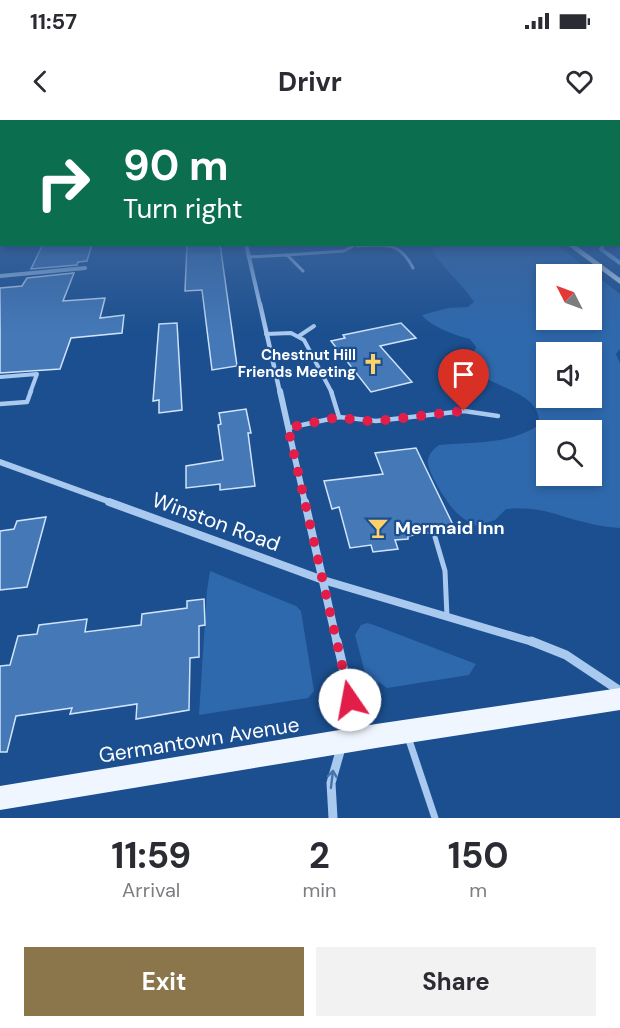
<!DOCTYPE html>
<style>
:root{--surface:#fff;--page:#f2f2f3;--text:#2b2b33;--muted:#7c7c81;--accent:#8a764a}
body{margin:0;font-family:"DM Sans",sans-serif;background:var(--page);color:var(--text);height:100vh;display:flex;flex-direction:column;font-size:22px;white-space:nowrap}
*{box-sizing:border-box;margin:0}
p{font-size:20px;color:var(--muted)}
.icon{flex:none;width:33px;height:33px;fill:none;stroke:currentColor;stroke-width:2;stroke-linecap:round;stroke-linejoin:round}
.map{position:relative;height:698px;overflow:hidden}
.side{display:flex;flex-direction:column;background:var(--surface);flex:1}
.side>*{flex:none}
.banner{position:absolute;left:0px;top:0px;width:621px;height:126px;box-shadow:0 3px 9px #0003;background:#0b6e4f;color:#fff;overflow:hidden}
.needle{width:39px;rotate:312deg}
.controls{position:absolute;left:536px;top:144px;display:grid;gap:12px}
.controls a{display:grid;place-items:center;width:66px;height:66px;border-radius:0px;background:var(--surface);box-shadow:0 3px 9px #0003;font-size:30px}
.pin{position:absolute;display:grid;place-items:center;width:51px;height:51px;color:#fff;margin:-62px -26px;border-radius:50% 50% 50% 0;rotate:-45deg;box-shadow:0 0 6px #0007}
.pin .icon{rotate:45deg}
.me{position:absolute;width:66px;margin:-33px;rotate:348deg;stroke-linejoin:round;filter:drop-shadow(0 0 4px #0008)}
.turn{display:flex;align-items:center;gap:21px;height:126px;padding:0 24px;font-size:27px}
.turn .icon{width:78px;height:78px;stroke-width:2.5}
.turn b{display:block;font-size:42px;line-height:51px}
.eta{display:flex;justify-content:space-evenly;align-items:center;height:102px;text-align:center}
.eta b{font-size:36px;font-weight:700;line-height:42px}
.button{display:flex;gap:12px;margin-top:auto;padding:12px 24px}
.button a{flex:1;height:69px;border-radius:0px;background:var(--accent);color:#fff;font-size:24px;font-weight:700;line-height:69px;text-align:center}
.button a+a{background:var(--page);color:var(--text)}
.status{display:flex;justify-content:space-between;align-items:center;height:42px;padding:0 30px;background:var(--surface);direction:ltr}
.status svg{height:16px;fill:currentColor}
header{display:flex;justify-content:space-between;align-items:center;height:78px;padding:0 24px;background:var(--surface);font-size:27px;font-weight:700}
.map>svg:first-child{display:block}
</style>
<div class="status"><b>11:57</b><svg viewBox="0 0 49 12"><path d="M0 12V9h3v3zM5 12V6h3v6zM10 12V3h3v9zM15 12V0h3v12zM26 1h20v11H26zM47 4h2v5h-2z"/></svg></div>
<header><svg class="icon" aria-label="back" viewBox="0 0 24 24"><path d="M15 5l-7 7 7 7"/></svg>Drivr<svg class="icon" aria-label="heart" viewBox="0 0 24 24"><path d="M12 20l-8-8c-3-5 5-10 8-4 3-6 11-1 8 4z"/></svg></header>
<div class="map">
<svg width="620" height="698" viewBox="0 0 620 698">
<rect width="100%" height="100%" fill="#1b4f8f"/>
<g fill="#2e69ad" fill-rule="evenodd">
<path d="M 434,125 L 557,125 L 620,174 L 620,229 L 616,234 L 620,243 L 620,408 C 609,407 598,406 588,403 C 554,395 543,386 506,389 L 495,400 L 476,406 C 469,402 462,398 457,393 C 448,385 426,350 428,340 C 429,333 434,329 439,325 C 474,322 509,325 539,305 C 542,269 486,269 469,244 L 476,227 L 470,219 C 457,216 431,207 422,195 L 448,188 L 468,187 L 474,182 C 462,163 444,150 433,132 ZM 546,154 L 591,154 L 591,200 L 546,200 ZM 546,232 L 591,232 L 591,278 L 546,278 ZM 546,310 L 591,310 L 591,356 L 546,356 Z"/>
<path d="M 210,451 L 296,486 L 301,491 L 314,571 L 308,578 L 199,595 L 207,470 Z"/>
<path d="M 367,503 L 374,505 L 476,544 L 469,555 L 387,568 L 379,562 L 370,571 L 355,515 L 361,505 Z"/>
</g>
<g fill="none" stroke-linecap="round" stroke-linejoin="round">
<path stroke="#9cc4f0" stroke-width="4" d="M 603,124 L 601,129 L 620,143"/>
</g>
<g fill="#4478b7" stroke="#cfe3fa" stroke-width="1.5">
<path d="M 43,124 L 92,124 L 87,141 L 78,142 L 77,145 L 31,149 Z"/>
<path d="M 187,124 L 220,124 L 237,246 L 212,250 L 202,170 L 185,171 Z"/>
<path d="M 74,153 L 63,181 L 105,178 L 100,198 L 124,195 L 122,213 L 71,218 L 60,249 L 0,253 L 0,168 L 22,166 L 27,158 Z"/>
<path d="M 177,203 L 182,290 L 159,293 L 159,280 L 153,281 L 159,204 Z"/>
<path d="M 401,203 L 416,218 L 380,226 L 412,262 L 371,272 L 331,221 L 345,218 L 343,215 Z"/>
<path d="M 246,289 L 251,313 L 248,313 L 255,366 L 220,370 L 220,364 L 186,368 L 186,346 L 223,340 L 218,305 L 221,304 L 219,293 Z"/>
<path d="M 416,328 L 455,409 L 408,416 L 408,419 L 395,420 L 398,429 L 373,432 L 371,425 L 350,428 L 339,387 L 332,389 L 324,361 L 383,354 L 375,333 Z"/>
<path d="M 46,397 L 27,467 L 0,470 L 0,411 L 14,409 L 17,401 Z"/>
<path d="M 204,479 L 205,505 L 199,506 L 199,537 L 190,538 L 189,590 L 136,599 L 137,584 L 70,594 L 72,588 L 16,596 L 7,632 L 0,632 L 0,546 L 10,545 L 18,516 L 37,514 L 39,505 L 87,499 L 85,512 L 141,505 L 142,494 L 187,488 L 187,481 Z"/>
</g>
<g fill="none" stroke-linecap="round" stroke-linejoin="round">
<g stroke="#a9c9ee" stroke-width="3">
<path d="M 357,126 C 384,125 399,120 413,148"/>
<path d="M 287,135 L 344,131 L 357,124"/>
<path d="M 248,137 L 287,135 L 303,151"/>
</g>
<g stroke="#a9c9ee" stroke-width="4">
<path d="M 266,214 L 291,213 L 304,220 L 332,273"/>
<path d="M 299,216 L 314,206"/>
<path d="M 0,257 L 37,254 L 30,273"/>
</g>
<g stroke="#a9c9ee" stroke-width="4.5">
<path d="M 331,271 L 339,297"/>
<path d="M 0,284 L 27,282 L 31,271"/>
<path d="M 288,308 L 339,297 L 376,301 L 464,291 L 498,296"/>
</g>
<path stroke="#a9c9ee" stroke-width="5" d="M 435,417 L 445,451 L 447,497"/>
<path stroke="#a9c9ee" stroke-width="7" d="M 408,617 L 435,698"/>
<g stroke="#a9c9ee" stroke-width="4">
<path d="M 246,124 L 260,185"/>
<path d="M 0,156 L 85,148"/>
</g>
<path stroke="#a9c9ee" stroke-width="4.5" d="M 260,184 L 280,273"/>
<g stroke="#a9c9ee" stroke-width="6">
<path d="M 280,271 L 305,383"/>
<path d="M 0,342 L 113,383"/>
</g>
<g stroke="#a9c9ee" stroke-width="8">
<path d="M 109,382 L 323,460 L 536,523"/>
<path d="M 305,382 L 337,523"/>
</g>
<g stroke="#a9c9ee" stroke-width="9">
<path d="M 337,521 C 344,553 354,583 346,616"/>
<path d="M 531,521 L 566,535 L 620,571"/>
<path d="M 333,698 L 331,663 L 341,628"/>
</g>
<path fill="#d6e6fa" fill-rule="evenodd" d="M 566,124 L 574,124 L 620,158 L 620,164 Z"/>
<path fill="#f0f6ff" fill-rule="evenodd" d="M 620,568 L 620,590 L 376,628 L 0,690 L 0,666 L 376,604 Z"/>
</g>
<defs><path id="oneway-shaft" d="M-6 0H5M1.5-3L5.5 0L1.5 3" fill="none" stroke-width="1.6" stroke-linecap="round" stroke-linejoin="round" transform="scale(1.5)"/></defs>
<use stroke="#4674ac" href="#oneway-shaft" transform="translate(332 659) rotate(-83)"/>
<linearGradient id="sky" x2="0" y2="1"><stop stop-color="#0f2b4f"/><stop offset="0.54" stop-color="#39639b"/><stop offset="1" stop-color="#39639b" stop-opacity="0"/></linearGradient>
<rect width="620" height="213" fill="url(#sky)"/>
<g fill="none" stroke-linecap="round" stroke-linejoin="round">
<path stroke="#e11d48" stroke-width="10" stroke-dasharray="0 18" d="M 350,580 L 288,308 L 339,297 L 360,301 L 376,301 L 464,291"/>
</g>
<defs>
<symbol id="church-bare" viewBox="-9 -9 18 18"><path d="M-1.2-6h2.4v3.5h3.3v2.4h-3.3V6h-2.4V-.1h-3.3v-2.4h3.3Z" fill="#ffd166" stroke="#1b4f8f" stroke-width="2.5" paint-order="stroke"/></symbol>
<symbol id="bar-bare" viewBox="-9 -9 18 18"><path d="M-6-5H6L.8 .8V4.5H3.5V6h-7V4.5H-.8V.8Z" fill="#ffd166" stroke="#1b4f8f" stroke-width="2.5" paint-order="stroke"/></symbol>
</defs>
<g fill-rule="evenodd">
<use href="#church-bare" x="358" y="229" width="30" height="30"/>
<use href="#bar-bare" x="363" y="393" width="30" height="30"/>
</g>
<g text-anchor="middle" stroke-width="4.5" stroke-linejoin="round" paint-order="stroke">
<g font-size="15" font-weight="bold" fill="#fff" stroke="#1b4f8f" text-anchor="end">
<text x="356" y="240">Chestnut Hill<tspan x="356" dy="17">Friends Meeting</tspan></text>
</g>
<g font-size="18" font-weight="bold" fill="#fff" stroke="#1b4f8f" text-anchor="start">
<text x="395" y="414">Mermaid Inn</text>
</g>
<g font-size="21" fill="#fff" stroke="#1b4f8f">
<text transform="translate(216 402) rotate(20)" y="7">Winston Road</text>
<text transform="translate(199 620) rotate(-9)" y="7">Germantown Avenue</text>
</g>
</g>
</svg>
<div class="controls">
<a><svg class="needle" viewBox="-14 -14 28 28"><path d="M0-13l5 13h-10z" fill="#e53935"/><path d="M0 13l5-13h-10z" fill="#7c7c81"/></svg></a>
<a><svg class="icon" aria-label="sound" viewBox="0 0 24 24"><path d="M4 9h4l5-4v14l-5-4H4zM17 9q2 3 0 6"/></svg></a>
<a><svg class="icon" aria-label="search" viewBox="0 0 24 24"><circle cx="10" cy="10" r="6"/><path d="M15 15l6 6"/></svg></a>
</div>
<div class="pin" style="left:464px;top:291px;background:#d93025"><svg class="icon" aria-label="arrive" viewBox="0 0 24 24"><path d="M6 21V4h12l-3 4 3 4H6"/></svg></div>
<svg class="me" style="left:350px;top:580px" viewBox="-20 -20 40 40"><circle r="19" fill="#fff"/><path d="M0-13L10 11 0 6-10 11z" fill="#e11d48"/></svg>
<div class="banner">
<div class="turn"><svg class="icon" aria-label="right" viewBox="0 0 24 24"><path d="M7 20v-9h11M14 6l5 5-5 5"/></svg><div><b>90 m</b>Turn right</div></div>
</div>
</div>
<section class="side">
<div class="eta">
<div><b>11:59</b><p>Arrival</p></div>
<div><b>2</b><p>min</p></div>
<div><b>150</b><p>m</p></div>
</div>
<div class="button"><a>Exit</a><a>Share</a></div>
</section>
